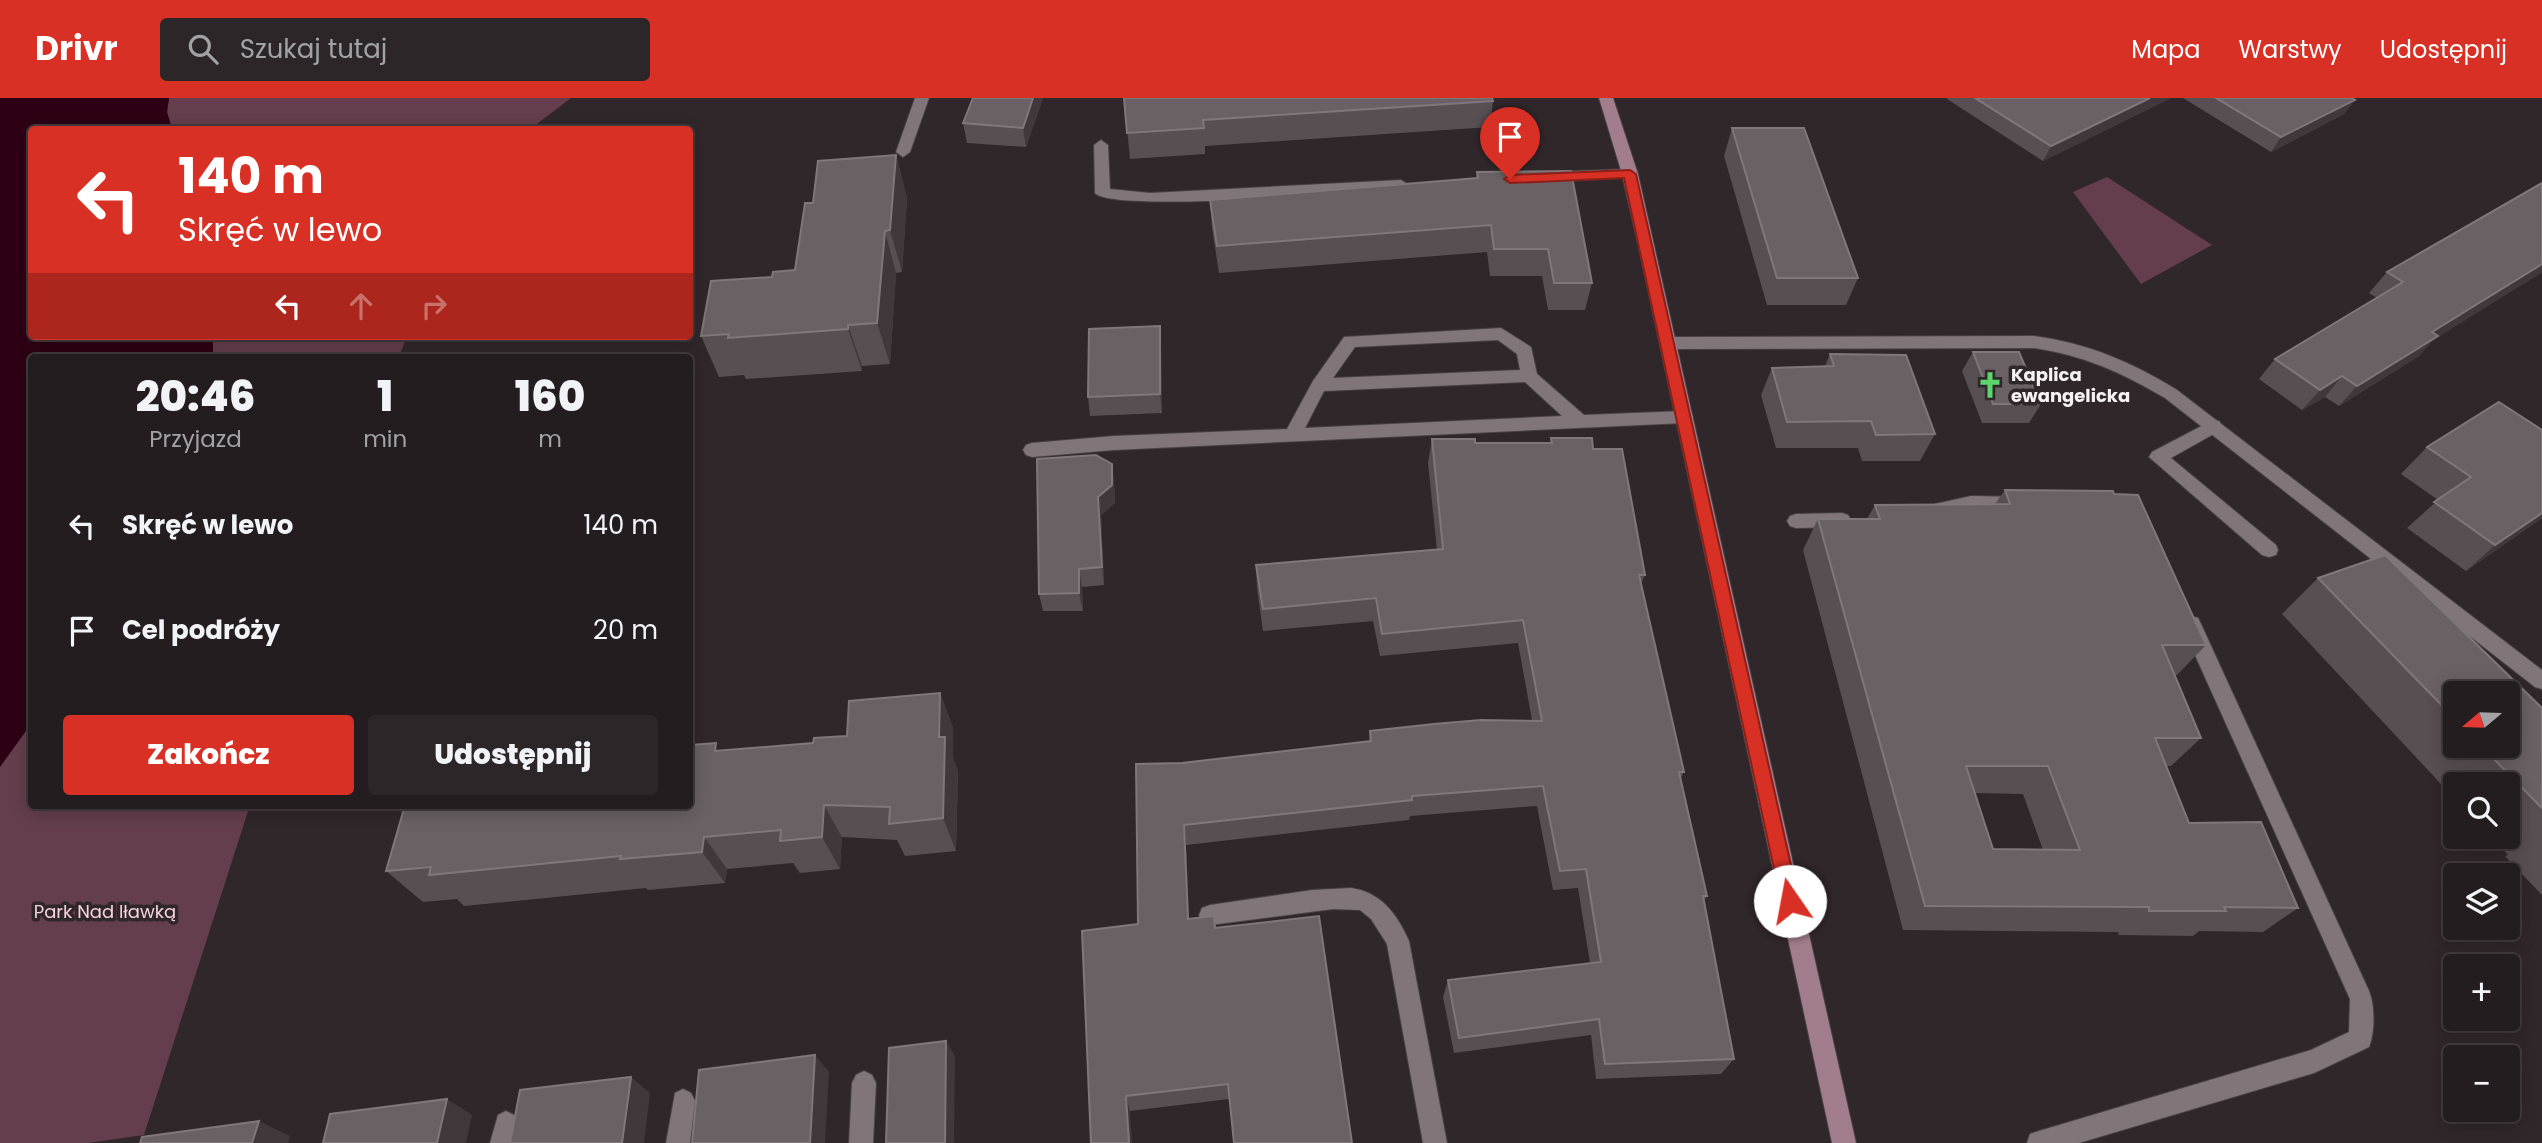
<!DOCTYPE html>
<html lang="pl">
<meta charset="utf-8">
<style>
:root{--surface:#241d20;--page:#2c2629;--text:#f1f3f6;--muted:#a3a2a5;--line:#413b3e;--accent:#d93025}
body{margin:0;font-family:Poppins,sans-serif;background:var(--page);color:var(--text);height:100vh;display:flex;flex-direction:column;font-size:26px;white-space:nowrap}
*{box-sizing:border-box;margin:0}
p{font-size:23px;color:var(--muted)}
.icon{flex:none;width:38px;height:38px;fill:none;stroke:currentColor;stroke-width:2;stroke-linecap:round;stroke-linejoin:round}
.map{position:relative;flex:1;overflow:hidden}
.panel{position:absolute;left:28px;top:256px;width:665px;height:455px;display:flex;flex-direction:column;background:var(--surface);border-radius:7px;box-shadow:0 4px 18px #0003,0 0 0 2px var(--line)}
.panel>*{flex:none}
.top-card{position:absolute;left:28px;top:28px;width:665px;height:214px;border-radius:7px;box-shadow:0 4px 18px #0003,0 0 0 2px var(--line);background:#d93025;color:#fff;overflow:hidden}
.needle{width:46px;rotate:251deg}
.fabs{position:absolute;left:2443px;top:583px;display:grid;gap:14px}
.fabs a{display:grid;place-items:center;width:77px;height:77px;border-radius:7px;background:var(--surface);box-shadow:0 4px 18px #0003,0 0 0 2px var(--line);font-size:35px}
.pin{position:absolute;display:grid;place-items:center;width:60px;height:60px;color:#fff;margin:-72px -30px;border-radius:50% 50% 50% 0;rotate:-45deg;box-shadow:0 0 7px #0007}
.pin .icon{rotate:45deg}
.me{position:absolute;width:77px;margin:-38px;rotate:348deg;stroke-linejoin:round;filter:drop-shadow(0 0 5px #0008)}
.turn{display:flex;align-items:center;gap:24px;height:147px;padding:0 35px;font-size:32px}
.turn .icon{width:91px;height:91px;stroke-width:2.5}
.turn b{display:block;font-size:49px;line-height:60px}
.lanes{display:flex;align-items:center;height:66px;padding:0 35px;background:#0003;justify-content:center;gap:35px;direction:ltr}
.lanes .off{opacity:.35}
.eta{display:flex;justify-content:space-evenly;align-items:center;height:119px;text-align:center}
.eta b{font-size:42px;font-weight:800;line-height:49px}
.action{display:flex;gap:14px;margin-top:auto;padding:14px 35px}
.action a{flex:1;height:80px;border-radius:7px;background:var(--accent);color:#fff;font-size:28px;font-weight:800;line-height:80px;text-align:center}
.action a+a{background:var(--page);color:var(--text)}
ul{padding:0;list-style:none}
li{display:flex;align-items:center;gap:21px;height:105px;padding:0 35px}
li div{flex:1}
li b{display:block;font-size:26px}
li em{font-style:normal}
header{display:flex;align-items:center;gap:42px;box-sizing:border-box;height:98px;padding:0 35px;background:var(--accent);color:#fff}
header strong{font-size:33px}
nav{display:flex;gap:38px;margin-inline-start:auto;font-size:24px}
.search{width:490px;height:63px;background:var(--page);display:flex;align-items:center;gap:18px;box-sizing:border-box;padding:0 24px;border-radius:7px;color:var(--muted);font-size:26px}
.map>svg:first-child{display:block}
</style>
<header>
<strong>Drivr</strong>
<div class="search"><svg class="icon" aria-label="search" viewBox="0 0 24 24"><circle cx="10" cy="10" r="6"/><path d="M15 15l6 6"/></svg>Szukaj tutaj</div>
<nav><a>Mapa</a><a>Warstwy</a><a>Udostępnij</a></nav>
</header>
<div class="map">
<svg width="2542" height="1045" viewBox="0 0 2542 1045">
<rect width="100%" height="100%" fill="#30272a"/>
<g fill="#643e4c">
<path d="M 169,0 L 571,0 L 529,32 L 172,32 L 167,14 Z"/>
<path d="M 2107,79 L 2212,147 L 2141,186 L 2073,94 Z"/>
<path d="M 213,238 L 407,238 L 399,259 L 213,259 Z"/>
<path d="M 31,623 L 32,707 L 250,707 L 144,1037 L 88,1045 L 0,1045 L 0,665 Z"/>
</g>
<path fill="#2e0015" d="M 0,0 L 169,0 L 167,14 L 172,31 L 32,32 L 32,238 L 213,238 L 213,259 L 32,259 L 31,626 L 0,669 Z"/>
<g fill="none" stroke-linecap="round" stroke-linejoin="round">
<defs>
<g id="service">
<path d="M 915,0 L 929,0 L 910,54 L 903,59 L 896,54 Z"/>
<path d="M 1101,42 L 1108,47 L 1110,91 L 1150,95 L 1401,82 L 1409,87 L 1401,92 C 1359,94 1113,115 1095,95 L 1094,47 Z"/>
<path d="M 1630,71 L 1638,76 L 1635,79 L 1547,84 L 1539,79 L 1547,74 Z"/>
<path d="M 1501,230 L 1531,249 L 1537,276 L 1584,317 L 1684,313 L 1690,314 L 1693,319 L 1690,324 L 1684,325 L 1114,352 L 1032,359 L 1026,357 L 1023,352 L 1026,347 L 1032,345 L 1114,338 L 1287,331 L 1313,283 L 1344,239 ZM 1498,242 L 1517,256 L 1520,272 L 1333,280 L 1355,249 ZM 1525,284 L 1562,318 L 1305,330 L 1324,293 Z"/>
<path d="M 2213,322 L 2219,323 L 2222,328 L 2219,333 L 2171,360 L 2276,447 L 2278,452 L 2276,457 L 2269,459 L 2262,457 L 2149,359 L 2152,354 Z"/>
<path d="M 1971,398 L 2022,399 L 2028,401 L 2031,406 L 2028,411 L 2022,413 L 1971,412 L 1941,418 L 1935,416 L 1932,411 L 1935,406 Z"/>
<path d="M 1842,415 L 1848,417 L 1851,422 L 1848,427 L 1842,429 L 1796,430 L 1790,428 L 1787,423 L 1790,418 L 1796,416 Z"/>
<path d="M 2191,518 L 2198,520 L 2201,526 L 2369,893 C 2375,908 2375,934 2369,949 L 2314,975 L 2079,1045 L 2027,1045 L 2030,1036 L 2039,1033 L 2311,952 L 2349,934 L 2350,901 L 2181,526 L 2184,520 Z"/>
<path d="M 1351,790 C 1381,794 1397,816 1409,843 L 1447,1045 L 1423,1045 L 1387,846 L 1371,821 L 1360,812 L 1333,811 L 1210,827 L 1202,824 L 1199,817 L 1202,810 L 1210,807 L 1312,792 Z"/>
<path d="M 864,973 L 872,977 L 876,985 L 873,1045 L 849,1045 L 852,985 L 856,977 Z"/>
<path d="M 683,991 L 691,995 L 695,1003 L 690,1045 L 666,1045 L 675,995 Z"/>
<path d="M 506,1013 L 514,1017 L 518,1025 L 514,1045 L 490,1045 L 498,1017 Z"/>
</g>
<path id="minor" d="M 2034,238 C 2087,245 2132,264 2177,292 L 2542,572 L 2542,591 L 2535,589 L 2165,300 C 2123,275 2083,257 2034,250 L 1668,251 L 1660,245 L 1668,239 Z"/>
<path id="secondary" d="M 1599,0 L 1613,0 L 1638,76 L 1856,1045 L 1832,1045 L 1639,150 L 1622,76 Z"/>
</defs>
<use href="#service" stroke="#484244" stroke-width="2"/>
<use href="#minor" stroke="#484244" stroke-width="2"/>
<use href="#secondary" stroke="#484244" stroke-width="2"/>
<use href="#service" fill="#807679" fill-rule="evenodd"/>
<use href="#minor" fill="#807679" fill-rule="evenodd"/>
<use href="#secondary" fill="#a27d8b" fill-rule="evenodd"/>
</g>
<g fill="#584f52" fill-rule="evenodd">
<path d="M 1043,0 L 1026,49 L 967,45 L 963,25 Z"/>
<path d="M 1124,0 L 1493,3 L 1490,29 L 1205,48 L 1205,56 L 1130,61 Z"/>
<path d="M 1947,0 L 2171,0 L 2043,63 L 1947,1 Z"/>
<path d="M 2183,0 L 2352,0 L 2355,2 L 2344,16 L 2271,54 Z"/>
<path d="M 1732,30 L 1858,180 L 1846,207 L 1767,207 L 1724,58 Z"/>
<path d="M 896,57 L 907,100 L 902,174 L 896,175 L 890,266 L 862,268 L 862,273 L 746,281 L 744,277 L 719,279 L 701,238 L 772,179 L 795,172 L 813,105 Z"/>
<path d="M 1477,74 L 1592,185 L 1585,212 L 1548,212 L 1542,178 L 1490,178 L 1487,154 L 1219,175 L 1212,130 L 1210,102 L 1476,80 Z"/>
<path d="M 2542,85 L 2542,174 L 2433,242 L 2419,258 L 2339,308 L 2325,299 L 2302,312 L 2259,281 L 2275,261 L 2377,200 L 2369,195 L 2387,174 Z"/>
<path d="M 1160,228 L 1161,248 L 1162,315 L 1090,318 L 1088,299 Z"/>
<path d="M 1973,254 L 2041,306 L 2029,325 L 1982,325 L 1962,273 Z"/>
<path d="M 1830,256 L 1935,336 L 1920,363 L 1862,363 L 1858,350 L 1776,350 L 1761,297 L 1772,270 L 1825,268 Z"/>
<path d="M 2542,332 L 2542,420 L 2466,473 L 2407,430 L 2438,402 L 2401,376 L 2427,349 Z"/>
<path d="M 1551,340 L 1593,351 L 1645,477 L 1641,486 L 1684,674 L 1680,682 L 1707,798 L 1704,803 L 1734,961 L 1721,976 L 1596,981 L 1591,937 L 1454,955 L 1443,899 L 1448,882 L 1590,865 L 1578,790 L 1553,792 L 1537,708 L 1410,718 L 1409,722 L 1186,747 L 1189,821 L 1214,818 L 1229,1001 L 1130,1013 L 1091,1045 L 1138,826 L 1182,665 L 1369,643 L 1370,633 L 1532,622 L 1518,545 L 1380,558 L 1373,523 L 1263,533 L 1257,490 L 1256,467 L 1437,452 L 1428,365 L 1432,341 L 1475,345 L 1550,345 Z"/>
<path d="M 1112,366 L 1114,384 L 1115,405 L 1101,417 L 1104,487 L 1082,489 L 1083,513 L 1043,513 L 1039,496 Z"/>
<path d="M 2005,392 L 2206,547 L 2177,577 L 2175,577 L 2201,640 L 2171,668 L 2166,668 L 2189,725 L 2298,810 L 2263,834 L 2199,833 L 2193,838 L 2119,837 L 2118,834 L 1903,832 L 1803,452 L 1818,421 L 1867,421 L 1875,407 L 1995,406 ZM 1975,695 L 2023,696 L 2043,752 L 1993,751 Z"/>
<path d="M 2318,480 L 2542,610 L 2542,797 L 2505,758 L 2508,757 L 2491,738 L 2508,738 L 2508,686 L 2455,686 L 2455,701 L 2282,516 ZM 2455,595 L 2508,648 L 2455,648 Z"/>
<path d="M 940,595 L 953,630 L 953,660 L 958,673 L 956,753 L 905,758 L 897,742 L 842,739 L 840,771 L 800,775 L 793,765 L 727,771 L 725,785 L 648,792 L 646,790 L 464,808 L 457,801 L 423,804 L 386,773 L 721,653 L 813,645 L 847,638 Z"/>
</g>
<g fill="#41383b">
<path d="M 1033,0 L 1043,0 L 1026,49 L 1023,30 Z"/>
<path d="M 2150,0 L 2171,0 L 2043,63 L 2051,48 Z"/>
<path d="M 2355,2 L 2344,16 L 2271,54 L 2281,39 Z"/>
<path d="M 896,57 L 907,100 L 902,174 L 890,132 Z"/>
<path d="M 885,133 L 896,175 L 890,266 L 877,225 Z"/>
<path d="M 2542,166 L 2542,174 L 2433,242 L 2419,258 L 2339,308 L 2357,288 L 2432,234 Z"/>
<path d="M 848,227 L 862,268 L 862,273 L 848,231 Z"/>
<path d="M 1160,228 L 1161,248 L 1162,315 L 1160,296 Z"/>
<path d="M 2342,278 L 2325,299 L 2302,312 L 2320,292 Z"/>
<path d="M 1112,366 L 1114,384 L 1115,405 L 1101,417 L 1104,487 L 1102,469 L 1098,399 Z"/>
<path d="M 2542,415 L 2542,420 L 2466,473 L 2495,447 Z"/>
<path d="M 1079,471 L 1082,489 L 1083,513 L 1079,495 Z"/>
<path d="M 940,595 L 953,630 L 953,660 L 958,673 L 956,753 L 943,720 L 939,639 Z"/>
<path d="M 824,707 L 842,739 L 840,771 L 822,739 Z"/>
<path d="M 1184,727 L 1186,747 L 1190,839 L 1188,821 Z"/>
<path d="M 704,739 L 727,771 L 725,785 L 702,754 Z"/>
<path d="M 946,943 L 955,958 L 954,1045 L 945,1045 Z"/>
<path d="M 815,957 L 829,974 L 825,1045 L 810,1045 Z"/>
<path d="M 631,979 L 650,995 L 644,1045 L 622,1045 Z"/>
<path d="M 1126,998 L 1130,1013 L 1132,1045 L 1129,1045 Z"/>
<path d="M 447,1001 L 472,1017 L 466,1045 L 437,1045 Z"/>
<path d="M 259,1023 L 290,1038 L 288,1045 L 252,1045 Z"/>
</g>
<g fill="#696163" stroke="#7f777a" stroke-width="2" fill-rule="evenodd">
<path d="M 973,0 L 1033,0 L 1023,30 L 963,25 Z"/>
<path d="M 1124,0 L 1492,0 L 1493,3 L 1203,22 L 1204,30 L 1127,35 Z"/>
<path d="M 1975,0 L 2150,0 L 2051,48 Z"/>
<path d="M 2216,0 L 2352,0 L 2355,2 L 2281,39 Z"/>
<path d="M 1732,30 L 1804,30 L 1858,180 L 1777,180 Z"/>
<path d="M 896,57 L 890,132 L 885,133 L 877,225 L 848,227 L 848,231 L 728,240 L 729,236 L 701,238 L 711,183 L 772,179 L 773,174 L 795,172 L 805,105 L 813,105 L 818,63 Z"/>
<path d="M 1571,73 L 1592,185 L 1554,185 L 1548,151 L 1494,151 L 1491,127 L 1217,148 L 1210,102 L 1478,80 L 1477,74 Z"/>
<path d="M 2542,85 L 2542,166 L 2432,234 L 2438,238 L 2357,288 L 2342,278 L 2320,292 L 2275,261 L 2403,184 L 2387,174 Z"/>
<path d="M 1160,228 L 1160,296 L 1088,299 L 1089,231 Z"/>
<path d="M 1973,254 L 2019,254 L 2041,306 L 1993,306 Z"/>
<path d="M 1830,256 L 1906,257 L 1935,336 L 1876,337 L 1871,323 L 1787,324 L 1772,270 L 1834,268 Z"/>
<path d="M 2499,304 L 2542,332 L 2542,415 L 2495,447 L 2434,404 L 2471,379 L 2427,349 Z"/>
<path d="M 1551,340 L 1592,340 L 1593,351 L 1622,351 L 1645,477 L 1639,477 L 1684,674 L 1679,674 L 1707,798 L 1703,798 L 1734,961 L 1605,966 L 1599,921 L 1459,940 L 1448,882 L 1601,864 L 1586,771 L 1560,773 L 1543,688 L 1412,698 L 1412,702 L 1184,727 L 1188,821 L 1214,818 L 1215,830 L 1319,818 L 1352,1045 L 1234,1045 L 1228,986 L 1126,998 L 1129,1045 L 1091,1045 L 1082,833 L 1138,826 L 1136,666 L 1182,665 L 1371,643 L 1370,633 L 1434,626 L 1481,622 L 1542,623 L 1523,522 L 1382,536 L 1376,500 L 1263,511 L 1256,467 L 1443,451 L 1432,341 L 1475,341 L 1475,345 L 1552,345 Z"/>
<path d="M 1096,357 L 1112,366 L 1112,387 L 1098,399 L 1102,469 L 1079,471 L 1079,495 L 1039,496 L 1037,361 Z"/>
<path d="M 2005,392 L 2113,393 L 2114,396 L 2138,397 L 2206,547 L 2162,547 L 2201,640 L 2155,640 L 2189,725 L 2261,724 L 2298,810 L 2224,809 L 2226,813 L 2149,813 L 2149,809 L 1925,808 L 1818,421 L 1880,421 L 1875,407 L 2010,406 ZM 1966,668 L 2048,668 L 2080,752 L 1993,751 Z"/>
<path d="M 2385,457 L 2542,610 L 2542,710 L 2481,648 L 2508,648 L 2508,595 L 2455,595 L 2455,621 L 2318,480 Z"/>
<path d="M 940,595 L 939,639 L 945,639 L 943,720 L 889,726 L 890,709 L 824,707 L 822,739 L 780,743 L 781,732 L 704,739 L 702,754 L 620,761 L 621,758 L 429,777 L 431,769 L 386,773 L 405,707 L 690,707 L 690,647 L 716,645 L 715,653 L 813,645 L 814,640 L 847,638 L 849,603 Z"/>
<path d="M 946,943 L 945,1045 L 886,1045 L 889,950 Z"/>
<path d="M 815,957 L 810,1045 L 692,1045 L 699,972 Z"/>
<path d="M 631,979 L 622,1045 L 510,1045 L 520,992 Z"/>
<path d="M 447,1001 L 437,1045 L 323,1045 L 330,1016 Z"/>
<path d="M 259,1023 L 252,1045 L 140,1045 L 142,1039 Z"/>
</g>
<path fill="#d93025" stroke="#8d1f18" stroke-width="2" d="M 1630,72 L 1636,76 L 1799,803 L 1797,809 L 1790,812 L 1784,809 L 1781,803 L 1624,80 L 1510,85 L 1504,81 L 1510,77 Z"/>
<defs>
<symbol id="church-bare" viewBox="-9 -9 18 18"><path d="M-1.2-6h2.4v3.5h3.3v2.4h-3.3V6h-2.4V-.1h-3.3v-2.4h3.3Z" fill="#5dd56d" stroke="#30272a" stroke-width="2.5" paint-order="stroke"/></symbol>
</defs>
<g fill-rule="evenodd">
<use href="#church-bare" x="1971" y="268" width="38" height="38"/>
</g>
<g text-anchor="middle" stroke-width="7" stroke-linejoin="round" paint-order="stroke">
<g font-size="18" font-weight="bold" fill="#f6f1f2" stroke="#30272a" text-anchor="start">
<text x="2011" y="283">Kaplica<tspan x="2011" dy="21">ewangelicka</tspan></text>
</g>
<g font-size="18" fill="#f8d1de" stroke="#30272a">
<text x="105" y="820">Park Nad Iławką</text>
</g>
</g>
</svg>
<div class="fabs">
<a><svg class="needle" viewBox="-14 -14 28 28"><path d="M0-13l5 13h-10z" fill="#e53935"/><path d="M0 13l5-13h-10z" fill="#a3a2a5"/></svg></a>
<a><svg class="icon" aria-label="search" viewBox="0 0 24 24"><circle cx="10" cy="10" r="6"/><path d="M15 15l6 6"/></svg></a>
<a><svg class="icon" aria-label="layers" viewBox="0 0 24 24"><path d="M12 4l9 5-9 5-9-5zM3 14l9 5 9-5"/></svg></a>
<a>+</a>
<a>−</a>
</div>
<div class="pin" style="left:1510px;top:81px;background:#d93025"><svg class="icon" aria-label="arrive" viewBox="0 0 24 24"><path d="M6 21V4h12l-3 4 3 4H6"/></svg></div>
<svg class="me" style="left:1790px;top:803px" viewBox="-20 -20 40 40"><circle r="19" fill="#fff"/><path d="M0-13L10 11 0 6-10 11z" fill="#d93025"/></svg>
<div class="top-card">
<div class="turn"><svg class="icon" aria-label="left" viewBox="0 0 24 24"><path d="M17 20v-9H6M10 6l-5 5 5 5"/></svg><div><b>140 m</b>Skręć w lewo</div></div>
<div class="lanes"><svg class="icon" aria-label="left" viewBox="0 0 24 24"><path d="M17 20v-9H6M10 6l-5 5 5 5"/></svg><svg class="icon off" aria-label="ahead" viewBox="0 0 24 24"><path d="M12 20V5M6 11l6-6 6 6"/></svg><svg class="icon off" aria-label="right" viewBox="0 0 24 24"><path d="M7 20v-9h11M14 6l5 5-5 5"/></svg></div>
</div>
<section class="panel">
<div class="eta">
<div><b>20:46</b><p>Przyjazd</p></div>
<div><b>1</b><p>min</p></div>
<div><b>160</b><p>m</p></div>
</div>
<ul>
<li><svg class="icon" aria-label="left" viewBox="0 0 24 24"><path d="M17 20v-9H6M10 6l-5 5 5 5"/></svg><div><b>Skręć w lewo</b></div><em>140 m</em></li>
<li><svg class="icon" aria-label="arrive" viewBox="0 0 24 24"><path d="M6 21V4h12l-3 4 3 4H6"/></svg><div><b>Cel podróży</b></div><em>20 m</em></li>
</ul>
<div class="action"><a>Zakończ</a><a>Udostępnij</a></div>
</section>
</div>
